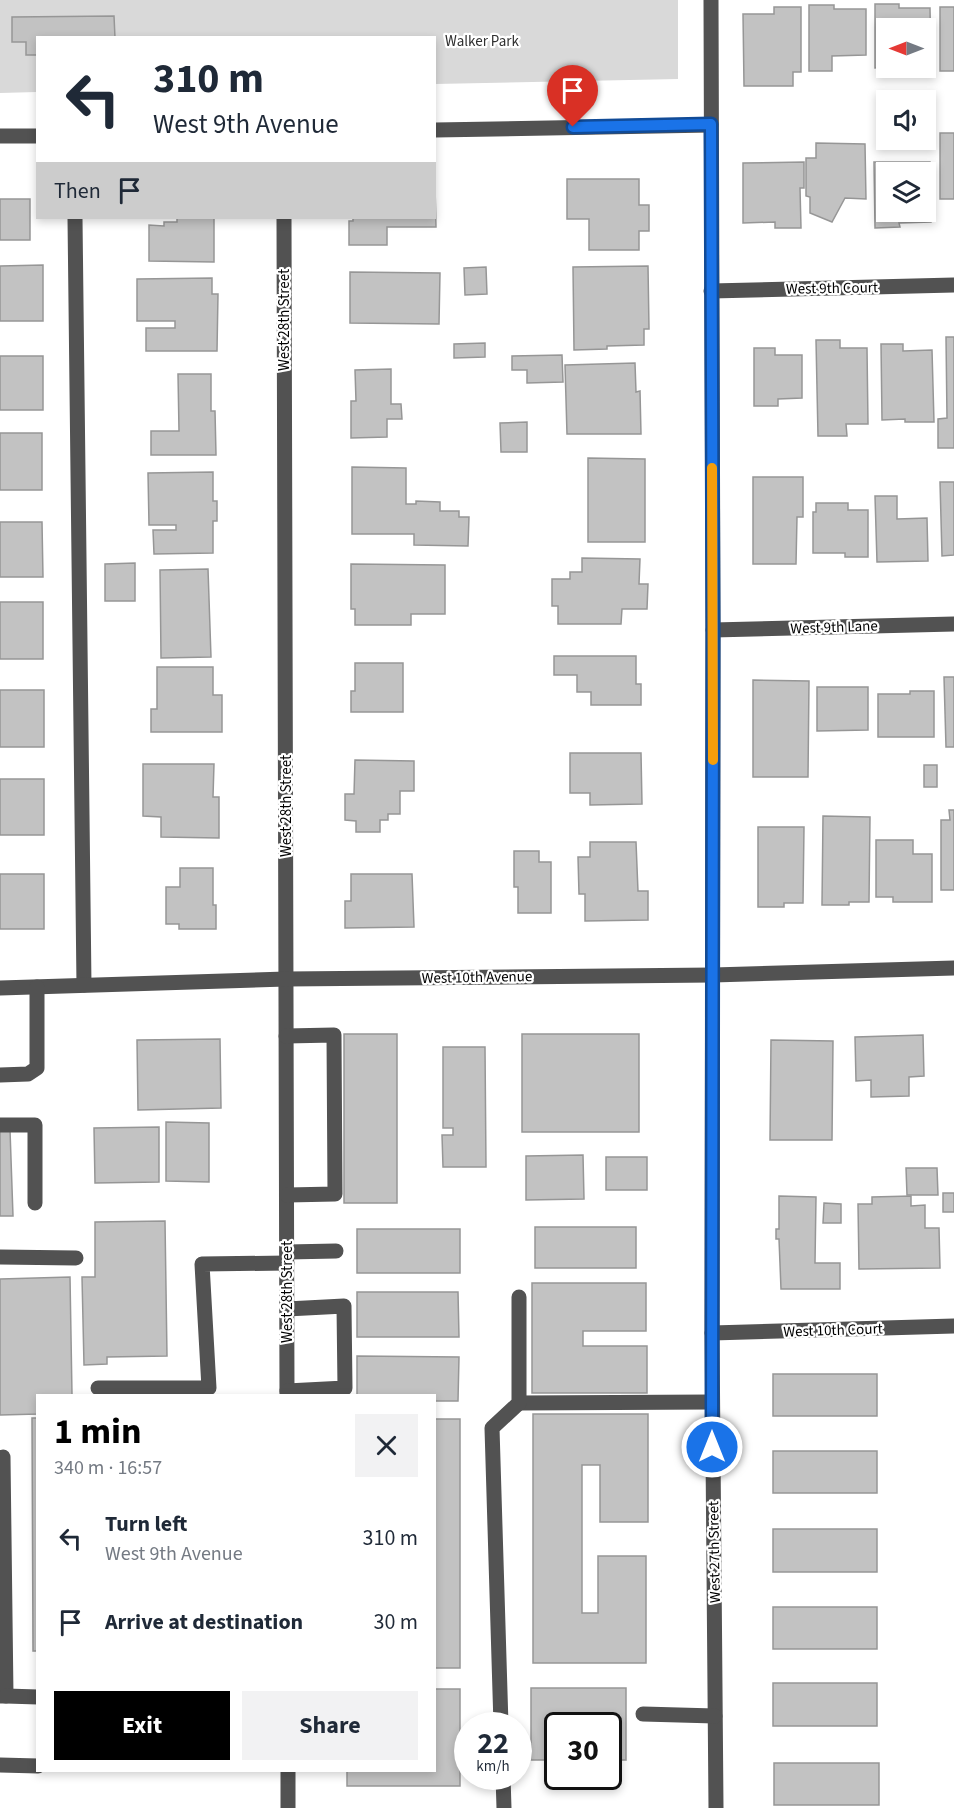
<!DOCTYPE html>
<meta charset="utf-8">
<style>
:root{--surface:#fff;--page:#f2f2f3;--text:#1f2937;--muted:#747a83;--accent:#000}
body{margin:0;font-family:"Source Sans 3",sans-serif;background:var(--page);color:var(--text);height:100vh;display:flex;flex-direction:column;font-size:22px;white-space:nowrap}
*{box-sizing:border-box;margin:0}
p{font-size:20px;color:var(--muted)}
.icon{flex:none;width:33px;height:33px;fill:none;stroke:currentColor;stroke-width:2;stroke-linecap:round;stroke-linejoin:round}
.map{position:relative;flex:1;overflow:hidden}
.sheet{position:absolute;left:36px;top:1394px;width:400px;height:378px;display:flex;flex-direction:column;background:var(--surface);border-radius:0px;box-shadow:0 3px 9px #0003}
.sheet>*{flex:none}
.hud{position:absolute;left:36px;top:36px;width:400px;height:183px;border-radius:0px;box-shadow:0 3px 9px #0003;background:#fff;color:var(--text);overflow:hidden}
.needle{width:39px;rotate:270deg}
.controls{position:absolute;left:876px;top:18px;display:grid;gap:12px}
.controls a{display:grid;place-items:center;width:60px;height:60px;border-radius:0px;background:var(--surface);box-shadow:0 3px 9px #0003;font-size:30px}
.speed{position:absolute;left:454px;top:1712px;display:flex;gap:12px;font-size:30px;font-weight:700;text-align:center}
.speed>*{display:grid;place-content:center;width:78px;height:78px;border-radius:50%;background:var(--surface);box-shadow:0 3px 9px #0003;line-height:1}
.speed small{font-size:15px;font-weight:400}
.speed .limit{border:3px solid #111;border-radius:9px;background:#fff;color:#111}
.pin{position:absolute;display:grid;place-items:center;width:51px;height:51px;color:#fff;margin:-62px -26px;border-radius:50% 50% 50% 0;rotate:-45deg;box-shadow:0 0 6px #0007}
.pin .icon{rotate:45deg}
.me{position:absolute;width:66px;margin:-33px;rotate:0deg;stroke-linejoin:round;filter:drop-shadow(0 0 4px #0008)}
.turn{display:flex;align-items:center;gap:21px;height:126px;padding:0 18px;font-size:27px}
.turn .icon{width:78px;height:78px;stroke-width:2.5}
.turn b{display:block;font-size:42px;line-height:51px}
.then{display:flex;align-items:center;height:57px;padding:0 18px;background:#0003;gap:12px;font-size:22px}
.round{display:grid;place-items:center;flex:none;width:63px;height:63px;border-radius:0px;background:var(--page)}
.summary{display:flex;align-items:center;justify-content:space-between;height:102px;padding:0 18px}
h1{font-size:36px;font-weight:700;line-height:45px;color:var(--accent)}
.primary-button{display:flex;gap:12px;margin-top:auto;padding:12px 18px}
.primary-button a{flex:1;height:69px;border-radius:0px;background:var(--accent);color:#fff;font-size:24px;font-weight:700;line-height:69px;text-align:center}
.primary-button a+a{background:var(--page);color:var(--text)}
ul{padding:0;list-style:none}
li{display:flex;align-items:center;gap:18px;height:84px;padding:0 18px}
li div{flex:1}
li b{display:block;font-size:22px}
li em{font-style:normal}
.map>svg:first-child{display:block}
</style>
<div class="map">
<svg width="954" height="1808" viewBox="0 0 954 1808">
<rect width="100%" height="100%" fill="#fff"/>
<path fill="#d9d9d9" d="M 0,0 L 678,0 L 678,79 L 435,84 L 435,38 L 38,38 L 37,92 L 0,93 Z"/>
<g fill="#c2c2c2" stroke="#969696" stroke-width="1.5" fill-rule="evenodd">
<path d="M 875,4 L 899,4 L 899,8 L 930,8 L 931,67 L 926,67 L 926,28 L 886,28 L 886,67 L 875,68 Z"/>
<path d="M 809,5 L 834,5 L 834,9 L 866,9 L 866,55 L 832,56 L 832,71 L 809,71 Z"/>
<path d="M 774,7 L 801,7 L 801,72 L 793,72 L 793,86 L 744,86 L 743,14 L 774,14 Z"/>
<rect x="940" y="7" width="14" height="64"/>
<path d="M 114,16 L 115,38 L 38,38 L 38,55 L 26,55 L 26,42 L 12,42 L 12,17 Z"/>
<rect x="940" y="133" width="14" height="66"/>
<path d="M 816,143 L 865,144 L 866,199 L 845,198 L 832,222 L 810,213 L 810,197 L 806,196 L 806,158 L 816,158 Z"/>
<path d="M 804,162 L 804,188 L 800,188 L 801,228 L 775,228 L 775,222 L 743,223 L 743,163 Z"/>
<path d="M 874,162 L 930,162 L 931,222 L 899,223 L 900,227 L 875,228 ZM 886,172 L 926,172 L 926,212 L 886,212 Z"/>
<path d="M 567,179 L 639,179 L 639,205 L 649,205 L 649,231 L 639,231 L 639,250 L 589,250 L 589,219 L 567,219 Z"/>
<path d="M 435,186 L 436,227 L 387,227 L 387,245 L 349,245 L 349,221 L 353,221 L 353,218 L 435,218 Z"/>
<rect x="0" y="199" width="30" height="41"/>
<path d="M 177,218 L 214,218 L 214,262 L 149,261 L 149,225 L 164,226 L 164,222 L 177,222 Z"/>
<path d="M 43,265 L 43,321 L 0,321 L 0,266 Z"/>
<path d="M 648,266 L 649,329 L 644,329 L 644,345 L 607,346 L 607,349 L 574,350 L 573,267 Z"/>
<path d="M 486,267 L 487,294 L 465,295 L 464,268 Z"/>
<path d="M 350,272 L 440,273 L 439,324 L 350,323 Z"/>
<path d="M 212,278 L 212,294 L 218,294 L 217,351 L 146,351 L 146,328 L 175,328 L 175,321 L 137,321 L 137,279 Z"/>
<path d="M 946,337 L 954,337 L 954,448 L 938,448 L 938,419 L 947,418 Z"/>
<path d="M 816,340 L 840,340 L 840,348 L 867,348 L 868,424 L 846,424 L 847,436 L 818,436 Z"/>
<path d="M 485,343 L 485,357 L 454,358 L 454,344 Z"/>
<path d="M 881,344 L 903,344 L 903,351 L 932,350 L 934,422 L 905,422 L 905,419 L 882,420 Z"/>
<path d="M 754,348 L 775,348 L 775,355 L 802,355 L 802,398 L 778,399 L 778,406 L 754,406 Z"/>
<path d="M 562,355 L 563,382 L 527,383 L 527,370 L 512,370 L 512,356 Z"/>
<rect x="0" y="356" width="43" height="54"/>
<path d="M 635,363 L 636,392 L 640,391 L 641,434 L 567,434 L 565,365 Z"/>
<path d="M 391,369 L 391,404 L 401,404 L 402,419 L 387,419 L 387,437 L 351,438 L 351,401 L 356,401 L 355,370 Z"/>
<path d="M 178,374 L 211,374 L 211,411 L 215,411 L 216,455 L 151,455 L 151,431 L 179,431 Z"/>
<path d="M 527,422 L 527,452 L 501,452 L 500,423 Z"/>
<rect x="0" y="433" width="42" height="57"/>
<path d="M 588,458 L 645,459 L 645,542 L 588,542 Z"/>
<path d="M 352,467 L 406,468 L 406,504 L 416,504 L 416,501 L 440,502 L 440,511 L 459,511 L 459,517 L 469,517 L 468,546 L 414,545 L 414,534 L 352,534 Z"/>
<path d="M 213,472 L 213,501 L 217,501 L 217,521 L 213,521 L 213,553 L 154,554 L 153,530 L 176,530 L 176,525 L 149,525 L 148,473 Z"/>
<path d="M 753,477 L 803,477 L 803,517 L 797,517 L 796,564 L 753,564 Z"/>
<path d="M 940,482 L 954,482 L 954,555 L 942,556 Z"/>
<path d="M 875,496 L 897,496 L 897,519 L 927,518 L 928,561 L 877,562 Z"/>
<path d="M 816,503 L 848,503 L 848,510 L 868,510 L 868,557 L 845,557 L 845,553 L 813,553 L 813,512 L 816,512 Z"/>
<path d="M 0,522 L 42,522 L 43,577 L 0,577 Z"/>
<path d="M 582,558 L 640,559 L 639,584 L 648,584 L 647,609 L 622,609 L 621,624 L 558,624 L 558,606 L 552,606 L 552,579 L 570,579 L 570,572 L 582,572 Z"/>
<path d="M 135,563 L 135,601 L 105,601 L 105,564 Z"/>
<path d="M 351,564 L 445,565 L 445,614 L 411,614 L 411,625 L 355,625 L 355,609 L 351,609 Z"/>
<path d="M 208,569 L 211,657 L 161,658 L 160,570 Z"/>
<rect x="0" y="602" width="43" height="57"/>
<path d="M 554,656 L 636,656 L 636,684 L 641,684 L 641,705 L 591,705 L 591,692 L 577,692 L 577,675 L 554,675 Z"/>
<path d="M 355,663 L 403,663 L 403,712 L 351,712 L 351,691 L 355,691 Z"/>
<path d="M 157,667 L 213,667 L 213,695 L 222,695 L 222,732 L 151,732 L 151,709 L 157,709 Z"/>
<path d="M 944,677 L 954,677 L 954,747 L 946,747 Z"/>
<path d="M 753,680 L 809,681 L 808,777 L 753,777 Z"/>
<path d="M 817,687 L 868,687 L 868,730 L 817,731 Z"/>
<rect x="0" y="690" width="44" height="57"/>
<path d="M 910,691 L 934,691 L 934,737 L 878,737 L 878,694 L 910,694 Z"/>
<path d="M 570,753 L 641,753 L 642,804 L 590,805 L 590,793 L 570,793 Z"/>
<path d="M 355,760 L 414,761 L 414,791 L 400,791 L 400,814 L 388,814 L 388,820 L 380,820 L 380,832 L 356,832 L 356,821 L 345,820 L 345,794 L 354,794 Z"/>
<path d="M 143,764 L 214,764 L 213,797 L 219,797 L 219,838 L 161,837 L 161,817 L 143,816 Z"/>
<rect x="924" y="765" width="13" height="22"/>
<rect x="0" y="779" width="44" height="56"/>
<path d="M 949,810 L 954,810 L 954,890 L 941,890 L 941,820 L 950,820 Z"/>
<path d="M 823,816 L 870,817 L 869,902 L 849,902 L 849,905 L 822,905 Z"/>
<path d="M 758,827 L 804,827 L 803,903 L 784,903 L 784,907 L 758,907 Z"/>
<path d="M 876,840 L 913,840 L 913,854 L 932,854 L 932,902 L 893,902 L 893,897 L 876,897 Z"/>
<path d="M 590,842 L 636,842 L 638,891 L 648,891 L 648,920 L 585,921 L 585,894 L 579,894 L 578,857 L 590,857 Z"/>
<path d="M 514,851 L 539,851 L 539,862 L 551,862 L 551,913 L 518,913 L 518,887 L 514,887 Z"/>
<path d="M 180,868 L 213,868 L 213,905 L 216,905 L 216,929 L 179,929 L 179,924 L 166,924 L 166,887 L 180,887 Z"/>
<rect x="0" y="874" width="44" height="55"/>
<path d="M 351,874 L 412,874 L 414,927 L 345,928 L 345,901 L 351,901 Z"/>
<rect x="344" y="1034" width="53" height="169"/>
<rect x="522" y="1034" width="117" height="98"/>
<path d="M 923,1035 L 924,1076 L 909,1077 L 909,1096 L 871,1097 L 871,1080 L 856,1081 L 855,1037 Z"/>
<path d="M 220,1039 L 221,1108 L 138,1110 L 137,1040 Z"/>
<path d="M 771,1040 L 833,1041 L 832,1140 L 770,1140 Z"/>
<path d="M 443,1047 L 485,1047 L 486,1167 L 443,1167 L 442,1135 L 453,1135 L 453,1128 L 443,1128 Z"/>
<path d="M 166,1122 L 209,1123 L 209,1182 L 166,1181 Z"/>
<path d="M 159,1127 L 159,1182 L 95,1183 L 94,1128 Z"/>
<path d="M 0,1130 L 10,1130 L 13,1216 L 0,1216 Z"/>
<path d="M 583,1155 L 584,1199 L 526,1200 L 526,1156 Z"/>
<rect x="606" y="1157" width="41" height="33"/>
<path d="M 906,1168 L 937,1168 L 938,1195 L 907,1195 Z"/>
<rect x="943" y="1193" width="11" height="19"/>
<path d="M 779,1196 L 816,1197 L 815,1263 L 840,1263 L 840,1289 L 781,1289 L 779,1239 L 776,1239 L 776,1229 L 779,1229 Z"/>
<path d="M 911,1196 L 911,1206 L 925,1205 L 925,1228 L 939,1228 L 940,1268 L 859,1269 L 858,1204 L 872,1204 L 872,1197 Z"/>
<path d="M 824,1203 L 841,1204 L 841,1223 L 823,1223 Z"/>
<path d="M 165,1221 L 167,1356 L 107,1357 L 107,1364 L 84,1365 L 82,1277 L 95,1277 L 95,1222 Z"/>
<rect x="535" y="1227" width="101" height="41"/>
<rect x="357" y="1229" width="103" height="44"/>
<path d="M 70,1277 L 72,1395 L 38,1395 L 38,1414 L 0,1415 L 0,1279 Z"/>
<path d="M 532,1283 L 646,1283 L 646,1331 L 583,1331 L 583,1346 L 647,1346 L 647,1393 L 532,1393 Z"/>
<path d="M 357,1292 L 458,1292 L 459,1337 L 357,1337 Z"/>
<path d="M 357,1356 L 459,1357 L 458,1401 L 435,1401 L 435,1395 L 357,1395 Z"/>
<rect x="773" y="1374" width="104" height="42"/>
<path d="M 533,1414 L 648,1414 L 648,1522 L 600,1522 L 600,1465 L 582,1465 L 582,1613 L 598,1613 L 598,1556 L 646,1556 L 646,1663 L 533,1663 Z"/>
<path d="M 32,1418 L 38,1418 L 38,1651 L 33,1651 Z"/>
<rect x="435" y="1419" width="25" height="249"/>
<rect x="773" y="1451" width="104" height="42"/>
<rect x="773" y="1529" width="104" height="43"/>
<rect x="773" y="1607" width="104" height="42"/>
<rect x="773" y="1683" width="104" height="43"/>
<path d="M 531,1688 L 626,1688 L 626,1760 L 609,1760 L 609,1725 L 558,1725 L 558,1760 L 531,1760 Z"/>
<path d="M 435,1689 L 460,1689 L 460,1786 L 347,1786 L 347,1770 L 435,1770 Z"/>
<rect x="774" y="1763" width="105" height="42"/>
</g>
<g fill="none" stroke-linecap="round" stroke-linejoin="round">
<g stroke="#525252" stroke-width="15">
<path d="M 711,0 L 713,630 L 712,1333 L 716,1808"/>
<path d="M 435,130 L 711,125"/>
<path d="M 0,136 L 38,136"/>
<path d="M 75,218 L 84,985"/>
<path d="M 284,218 L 287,1395"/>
<path d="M 711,291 L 954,285"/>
<path d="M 713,630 L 954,624"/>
<path d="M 0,988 L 286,979 L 713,975 L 954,968"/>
<path d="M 286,1036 L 334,1035 L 335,1194 L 287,1195"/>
<path d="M 0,1075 L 28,1074 L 37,1068 L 37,987"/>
<path d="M 0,1125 L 35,1125 L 35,1203"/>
<path d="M 287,1252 L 336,1251"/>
<path d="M 0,1257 L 76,1258"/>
<path d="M 287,1309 L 344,1306 L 345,1388 L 287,1391"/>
<path d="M 712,1333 L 954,1326"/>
<path d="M 98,1388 L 209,1388 L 202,1264 L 287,1263"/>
<path d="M 519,1403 L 712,1402"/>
<path d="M 0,1458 L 3,1457 L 6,1696 L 0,1696"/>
<path d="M 6,1696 L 38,1697"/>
<path d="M 643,1714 L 715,1716"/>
<path d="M 501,1725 L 492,1428 L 519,1403 L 519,1297"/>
<path d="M 0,1765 L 38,1766"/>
<path d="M 288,1770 L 288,1808"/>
<path d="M 503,1776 L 504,1808"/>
</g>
</g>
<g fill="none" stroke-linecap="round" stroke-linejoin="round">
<defs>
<path id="route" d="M 573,127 L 711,124 L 713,630 L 712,1447"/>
</defs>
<use href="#route" stroke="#114b97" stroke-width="15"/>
<use href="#route" stroke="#1a73e8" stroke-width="10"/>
<path stroke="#f59e0b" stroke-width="10" d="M 712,468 L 713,760"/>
</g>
<g text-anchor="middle" stroke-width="4.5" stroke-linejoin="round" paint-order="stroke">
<g font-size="15" fill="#303030" stroke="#fff">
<text x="482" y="46">Walker Park</text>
</g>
<g font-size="15" fill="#000" stroke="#fff">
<text transform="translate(832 288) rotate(-1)" y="5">West 9th Court</text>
<text transform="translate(284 320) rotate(-90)" y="5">West 28th Street</text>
<text transform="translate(834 627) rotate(-2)" y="5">West 9th Lane</text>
<text transform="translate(286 806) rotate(-90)" y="5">West 28th Street</text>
<text transform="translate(477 977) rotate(-1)" y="5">West 10th Avenue</text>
<text transform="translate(287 1292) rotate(-90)" y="5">West 28th Street</text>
<text transform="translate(833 1330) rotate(-2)" y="5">West 10th Court</text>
<text transform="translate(714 1552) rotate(-91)" y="5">West 27th Street</text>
</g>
</g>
</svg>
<div class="controls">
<a><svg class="needle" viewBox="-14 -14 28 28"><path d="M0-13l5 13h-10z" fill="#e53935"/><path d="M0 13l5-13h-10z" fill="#747a83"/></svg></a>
<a><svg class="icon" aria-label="sound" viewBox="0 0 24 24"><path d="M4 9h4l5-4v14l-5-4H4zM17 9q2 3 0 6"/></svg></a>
<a><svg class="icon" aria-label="layers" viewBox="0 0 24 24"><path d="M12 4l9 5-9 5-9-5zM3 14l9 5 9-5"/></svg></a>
</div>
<div class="speed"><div>22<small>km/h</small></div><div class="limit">30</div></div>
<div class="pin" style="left:573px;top:127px;background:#d93025"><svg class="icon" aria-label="arrive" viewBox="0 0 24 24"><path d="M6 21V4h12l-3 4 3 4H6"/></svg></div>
<svg class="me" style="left:712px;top:1447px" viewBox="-20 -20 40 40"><circle r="17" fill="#1a73e8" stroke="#fff" stroke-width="3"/><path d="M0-11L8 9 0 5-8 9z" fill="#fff"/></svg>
<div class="hud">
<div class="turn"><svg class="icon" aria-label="left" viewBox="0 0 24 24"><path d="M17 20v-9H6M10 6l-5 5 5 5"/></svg><div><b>310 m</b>West 9th Avenue</div></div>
<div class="then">Then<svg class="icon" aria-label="arrive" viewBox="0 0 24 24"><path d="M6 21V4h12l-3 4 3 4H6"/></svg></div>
</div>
<section class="sheet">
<div class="summary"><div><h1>1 min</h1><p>340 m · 16:57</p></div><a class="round"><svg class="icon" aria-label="close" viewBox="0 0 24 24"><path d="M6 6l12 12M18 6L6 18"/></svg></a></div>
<ul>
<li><svg class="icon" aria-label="left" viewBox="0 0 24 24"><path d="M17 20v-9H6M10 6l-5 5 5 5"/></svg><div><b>Turn left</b><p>West 9th Avenue</p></div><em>310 m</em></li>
<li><svg class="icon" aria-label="arrive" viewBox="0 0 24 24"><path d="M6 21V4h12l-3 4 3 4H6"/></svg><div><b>Arrive at destination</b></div><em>30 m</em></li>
</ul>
<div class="primary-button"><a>Exit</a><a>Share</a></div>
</section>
</div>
